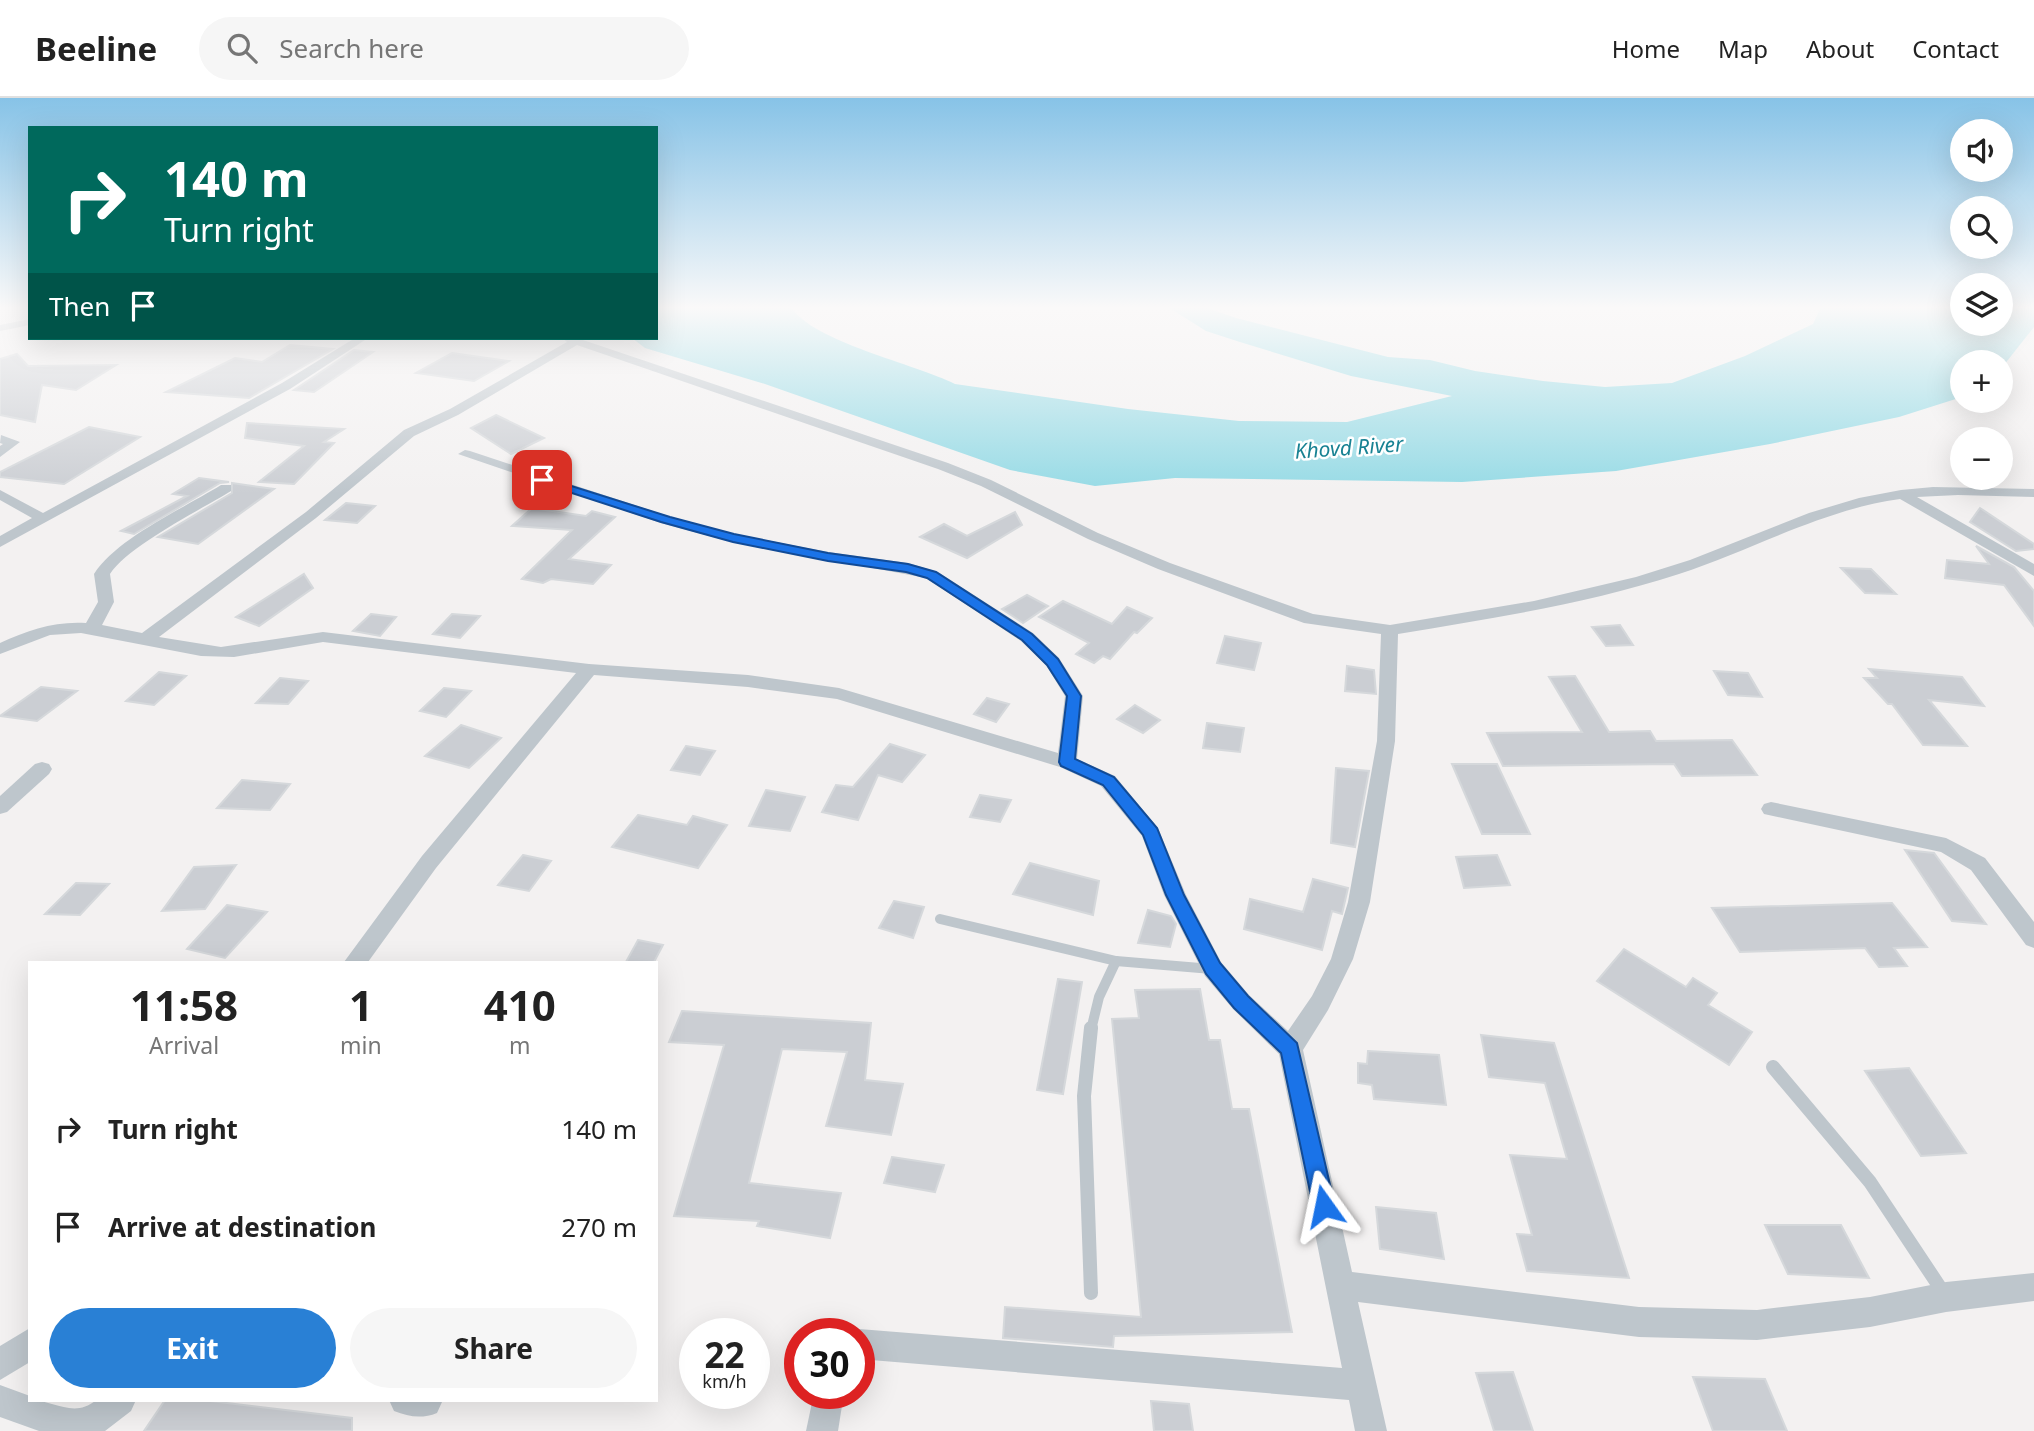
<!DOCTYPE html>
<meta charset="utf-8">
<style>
:root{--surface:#fff;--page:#f6f6f6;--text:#222;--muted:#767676;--line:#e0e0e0;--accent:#2980d5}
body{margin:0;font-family:"Noto Sans",sans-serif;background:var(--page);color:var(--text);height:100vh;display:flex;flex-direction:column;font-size:26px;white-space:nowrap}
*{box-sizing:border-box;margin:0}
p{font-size:23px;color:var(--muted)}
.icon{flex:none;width:38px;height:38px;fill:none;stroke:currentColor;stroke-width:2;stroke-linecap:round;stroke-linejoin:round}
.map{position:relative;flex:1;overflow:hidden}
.sheet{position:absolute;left:28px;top:863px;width:630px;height:441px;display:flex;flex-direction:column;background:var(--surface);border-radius:0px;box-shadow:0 7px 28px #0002}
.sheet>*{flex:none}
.banner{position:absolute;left:28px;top:28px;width:630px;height:214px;border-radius:0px;box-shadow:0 7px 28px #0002;background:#00695c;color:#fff;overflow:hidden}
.buttons{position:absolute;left:1950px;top:21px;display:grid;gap:14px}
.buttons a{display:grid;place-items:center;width:63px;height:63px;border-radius:50%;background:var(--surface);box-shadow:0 7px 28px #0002;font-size:35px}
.speed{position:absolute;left:679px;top:1220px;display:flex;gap:14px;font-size:35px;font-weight:700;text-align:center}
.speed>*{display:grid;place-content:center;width:91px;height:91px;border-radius:50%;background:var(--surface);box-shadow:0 7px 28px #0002;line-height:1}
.speed small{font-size:18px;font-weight:400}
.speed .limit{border:10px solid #d22;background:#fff;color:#111}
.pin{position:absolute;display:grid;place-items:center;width:60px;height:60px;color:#fff;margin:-30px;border-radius:14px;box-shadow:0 4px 10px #0006}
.me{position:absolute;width:77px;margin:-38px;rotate:348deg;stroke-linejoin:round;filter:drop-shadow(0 0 5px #0008)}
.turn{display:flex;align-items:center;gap:24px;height:147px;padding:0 21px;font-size:32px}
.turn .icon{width:91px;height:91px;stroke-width:2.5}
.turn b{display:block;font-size:49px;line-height:60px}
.then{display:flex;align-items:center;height:66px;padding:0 21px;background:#0003;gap:14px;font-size:26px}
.eta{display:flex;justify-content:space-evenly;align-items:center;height:119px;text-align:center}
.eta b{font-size:42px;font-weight:700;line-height:49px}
.cta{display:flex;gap:14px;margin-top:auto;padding:14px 21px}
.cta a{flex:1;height:80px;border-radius:42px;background:var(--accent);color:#fff;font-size:28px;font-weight:700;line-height:80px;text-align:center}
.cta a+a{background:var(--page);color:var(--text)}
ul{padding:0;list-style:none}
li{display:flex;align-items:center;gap:21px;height:98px;padding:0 21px}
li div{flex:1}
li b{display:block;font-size:26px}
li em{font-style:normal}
header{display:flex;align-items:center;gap:42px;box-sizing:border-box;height:98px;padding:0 35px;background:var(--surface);border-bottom:2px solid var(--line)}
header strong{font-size:33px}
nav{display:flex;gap:38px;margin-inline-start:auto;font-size:24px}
.search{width:490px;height:63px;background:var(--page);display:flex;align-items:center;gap:18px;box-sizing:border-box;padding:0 24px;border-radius:38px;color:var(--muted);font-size:26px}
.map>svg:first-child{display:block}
</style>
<header>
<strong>Beeline</strong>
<div class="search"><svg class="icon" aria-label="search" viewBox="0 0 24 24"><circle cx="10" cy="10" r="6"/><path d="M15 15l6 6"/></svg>Search here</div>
<nav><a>Home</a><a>Map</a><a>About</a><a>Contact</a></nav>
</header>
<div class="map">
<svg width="2034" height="1333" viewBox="0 0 2034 1333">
<rect width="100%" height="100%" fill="#f3f1f1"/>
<path fill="#95dae5" d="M 656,209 L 791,209 C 813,244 916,266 955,286 L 1128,311 L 1239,323 L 1347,324 L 1452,298 L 1351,278 L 1240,244 L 1206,233 L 1168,209 L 1204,209 L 1236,220 L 1388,259 L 1430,262 L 1475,273 L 1543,283 L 1605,289 L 1672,285 L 1745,258 L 1813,226 L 1821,209 L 1962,209 L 1962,226 L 2000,226 L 2000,209 L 2034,209 L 2034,229 L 2000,272 L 2000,264 L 1962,264 L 1962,299 L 1899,319 L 1770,346 L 1616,373 L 1462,384 L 1175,380 L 1095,388 L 1010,372 L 765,286 L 645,250 L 632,240 L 656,240 Z"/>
<g fill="#cbced3" stroke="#d5d8db" stroke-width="2">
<path d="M 290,247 L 333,251 L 249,300 L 166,294 L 235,260 L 262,264 Z"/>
<path d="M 354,252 L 373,254 L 314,294 L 294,292 Z"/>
<path d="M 452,255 L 509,263 L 474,283 L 416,275 Z"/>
<path d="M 17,256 L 28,268 L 116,267 L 76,292 L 42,287 L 35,324 L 0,317 L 0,261 Z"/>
<path d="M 496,317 L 544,340 L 511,356 L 471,330 Z"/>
<path d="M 247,325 L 344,331 L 324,344 L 334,345 L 294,386 L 259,384 L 304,348 L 245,340 Z"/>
<path d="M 89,329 L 140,339 L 64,386 L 0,379 L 0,374 Z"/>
<path d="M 199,380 L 229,384 L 220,385 L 134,436 L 121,433 L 187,398 L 173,396 Z"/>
<path d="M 232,385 L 274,391 L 198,446 L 158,439 L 232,395 Z"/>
<path d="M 346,405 L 375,408 L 357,425 L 325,422 Z"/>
<path d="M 532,410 L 586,418 L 592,413 L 615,419 L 569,461 L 611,467 L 593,486 L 551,481 L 543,485 L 522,481 L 572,432 L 512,428 Z"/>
<path d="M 1980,410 L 2034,446 L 2034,451 L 2016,453 L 1970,424 Z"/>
<path d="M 1015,414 L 1022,427 L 967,460 L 920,439 L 944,426 L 967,438 Z"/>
<path d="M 1976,448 L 2014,469 L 2034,493 L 2034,528 L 2004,487 L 1945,480 L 1947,462 L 1989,466 Z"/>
<path d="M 1841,470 L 1871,471 L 1896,496 L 1865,495 Z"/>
<path d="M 304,476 L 313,490 L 259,528 L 236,519 Z"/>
<path d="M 1027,497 L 1048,508 L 1023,525 L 1002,511 Z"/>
<path d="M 1063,503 L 1112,526 L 1127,509 L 1152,520 L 1137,535 L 1134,534 L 1110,561 L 1103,558 L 1094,565 L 1076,556 L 1089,545 L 1039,519 Z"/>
<path d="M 371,516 L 396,519 L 380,538 L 353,533 Z"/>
<path d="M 452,516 L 480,518 L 460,540 L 433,536 Z"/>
<path d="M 1620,527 L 1633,547 L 1606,548 L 1592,529 Z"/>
<path d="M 1225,538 L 1261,545 L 1254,572 L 1217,565 Z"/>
<path d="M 1347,568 L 1374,572 L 1376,596 L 1345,593 Z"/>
<path d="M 1869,571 L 1962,579 L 1984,608 L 1929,602 L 1967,648 L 1923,647 L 1892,606 L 1888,606 L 1864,580 L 1877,580 Z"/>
<path d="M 1714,573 L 1748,575 L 1762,599 L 1728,597 Z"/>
<path d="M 159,574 L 186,578 L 154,607 L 126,603 Z"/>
<path d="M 1575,578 L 1609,634 L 1650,633 L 1656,643 L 1732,642 L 1757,677 L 1682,678 L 1674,666 L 1503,668 L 1487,635 L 1582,634 L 1549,579 Z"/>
<path d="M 280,580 L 308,583 L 288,606 L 256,605 Z"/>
<path d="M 41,589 L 77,593 L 37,623 L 0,618 Z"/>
<path d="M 444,590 L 471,593 L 446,619 L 420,613 Z"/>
<path d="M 987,600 L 1009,606 L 996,624 L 974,616 Z"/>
<path d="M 1135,607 L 1160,622 L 1143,635 L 1117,621 Z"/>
<path d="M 1207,625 L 1244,630 L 1240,654 L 1203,650 Z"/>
<path d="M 461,627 L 501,640 L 469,670 L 425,658 Z"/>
<path d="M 890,646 L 925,657 L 902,684 L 878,677 L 858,722 L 822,714 L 836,687 L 853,689 Z"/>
<path d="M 686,648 L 715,653 L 700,677 L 671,672 Z"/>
<path d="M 1452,666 L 1497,666 L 1530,736 L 1482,736 Z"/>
<path d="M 1336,670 L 1369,673 L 1355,749 L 1331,745 Z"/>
<path d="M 242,682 L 290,686 L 270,712 L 217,710 Z"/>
<path d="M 766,692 L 805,699 L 790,733 L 749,728 Z"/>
<path d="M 980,697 L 1011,702 L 1000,724 L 970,719 Z"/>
<path d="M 638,717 L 687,727 L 693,718 L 727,727 L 698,770 L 612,749 Z"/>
<path d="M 1905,752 L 1934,755 L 1986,826 L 1952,823 Z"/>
<path d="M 523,757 L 551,763 L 529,793 L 498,787 Z"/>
<path d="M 1497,757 L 1510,787 L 1464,790 L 1456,759 Z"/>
<path d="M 1030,765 L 1099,783 L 1093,817 L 1013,796 Z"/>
<path d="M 236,767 L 205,811 L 162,813 L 194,769 Z"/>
<path d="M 1313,781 L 1348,790 L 1342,816 L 1332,813 L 1322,852 L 1244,831 L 1250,801 L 1303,814 Z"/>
<path d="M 76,785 L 109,786 L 80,817 L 45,816 Z"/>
<path d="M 894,803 L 924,809 L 913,840 L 879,830 Z"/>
<path d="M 1892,805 L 1927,849 L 1894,850 L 1907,868 L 1879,869 L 1865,850 L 1740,854 L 1712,810 Z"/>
<path d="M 227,807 L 267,814 L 225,860 L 187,851 Z"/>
<path d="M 1148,812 L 1171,818 L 1176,826 L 1170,849 L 1138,845 Z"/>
<path d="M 638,842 L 663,847 L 654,864 L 626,864 Z"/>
<path d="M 1624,851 L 1686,889 L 1693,880 L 1717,895 L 1708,907 L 1752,934 L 1729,967 L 1597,883 Z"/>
<path d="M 1058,881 L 1082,884 L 1063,996 L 1037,992 Z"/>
<path d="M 1200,891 L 1209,942 L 1220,942 L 1232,1011 L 1249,1011 L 1292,1234 L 1114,1238 L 1113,1249 L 1003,1240 L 1005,1209 L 1141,1219 L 1112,921 L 1139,920 L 1135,892 Z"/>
<path d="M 682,913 L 871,925 L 865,982 L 903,986 L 891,1037 L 826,1028 L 847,954 L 782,951 L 749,1085 L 841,1095 L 830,1140 L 757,1128 L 759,1123 L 674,1118 L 724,947 L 669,944 Z"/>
<path d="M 1481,937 L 1554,945 L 1629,1180 L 1527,1173 L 1517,1136 L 1532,1137 L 1510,1057 L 1567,1061 L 1545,985 L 1489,979 Z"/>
<path d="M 1368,953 L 1439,957 L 1446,1007 L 1374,1001 L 1372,987 L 1358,985 L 1358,965 L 1367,966 Z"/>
<path d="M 1909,970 L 1966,1055 L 1921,1058 L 1865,973 Z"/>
<path d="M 892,1059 L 944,1067 L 935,1094 L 884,1085 Z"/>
<path d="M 1376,1109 L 1436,1115 L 1444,1161 L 1380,1151 Z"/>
<path d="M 1765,1127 L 1841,1127 L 1869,1180 L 1788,1176 Z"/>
<path d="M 1513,1274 L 1533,1333 L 1494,1333 L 1476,1275 Z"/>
<path d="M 1693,1279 L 1765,1281 L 1787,1333 L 1713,1333 Z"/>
<path d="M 165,1302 L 202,1302 L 352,1320 L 352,1333 L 144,1333 Z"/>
<path d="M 1151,1303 L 1189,1306 L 1193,1333 L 1154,1333 Z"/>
</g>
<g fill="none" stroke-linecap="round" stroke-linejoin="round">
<g stroke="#bec6cc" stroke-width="10">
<path d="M 940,821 L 1116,863 L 1212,871"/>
<path d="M 1091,932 L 1099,899 L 1116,863"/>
</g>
<g stroke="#bec6cc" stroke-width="14">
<path d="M 1091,930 L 1084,998 L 1091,1195"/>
<path d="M 1773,969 L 1870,1084 L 1943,1194"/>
</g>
<g fill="#bec6cc" fill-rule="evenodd">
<path d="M 30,221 L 30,227 L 0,233 L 0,227 Z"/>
<path d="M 355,240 L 368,240 L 290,291 L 0,449 L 0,438 L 32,420 L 0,402 L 0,392 L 43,415 L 282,285 Z"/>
<path d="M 562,240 L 580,241 L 948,365 L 991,382 L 1098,435 L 1170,465 L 1313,516 L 1390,527 L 1534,503 L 1636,479 L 1690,462 L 1809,415 L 1859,400 L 1901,392 L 1933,389 L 2034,391 L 2034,399 L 1958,397 L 1917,399 L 2034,466 L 2034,478 L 1900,401 C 1821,412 1753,452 1679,476 C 1587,506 1493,520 1398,536 L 1395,643 L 1370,804 L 1353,861 L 1328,912 L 1303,952 L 1352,1174 L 1639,1209 L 1757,1212 L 1870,1199 L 1946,1184 L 2034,1175 L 2034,1203 L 1946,1214 L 1870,1229 L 1757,1242 L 1639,1239 L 1358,1204 L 1387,1333 L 1355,1333 L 1349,1302 L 859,1261 L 859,1236 L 848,1236 L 859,1231 L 1342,1270 L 1279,956 L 1233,911 L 1205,878 L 1164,797 L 1142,738 L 1101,688 L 1060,669 L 837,601 L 748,589 L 594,577 L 436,770 L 368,864 L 344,864 L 422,758 L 576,575 L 323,544 L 234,559 L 201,558 L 81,535 L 50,537 L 0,556 L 0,545 C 28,532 55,523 86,525 L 98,504 L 94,476 C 117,440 184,410 221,387 L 231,387 L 231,393 C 200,412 128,448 110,476 L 114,504 L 102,527 L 142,535 L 306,414 L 404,332 L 450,311 L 567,244 ZM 577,247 L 938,371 L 981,388 L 1088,441 L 1158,471 L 1304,525 L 1381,536 L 1377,643 L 1348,804 L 1331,861 L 1312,898 L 1288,933 L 1249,897 L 1221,864 L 1186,797 L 1158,730 L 1115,678 L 1077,661 L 1083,598 L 1059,560 L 1033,535 L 938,474 L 908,465 L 828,454 L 734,436 L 671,419 L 470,353 L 465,352 L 458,356 L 661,425 L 728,443 L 926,480 L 1021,543 L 1046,567 L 1065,598 L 1058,655 L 839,590 L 748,577 L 589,566 L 323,534 L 221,549 L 159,539 L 316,420 L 414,338 L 458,317 Z"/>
<path d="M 1,337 L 20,344 L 0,359 L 0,348 L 3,346 L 0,345 Z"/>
<path d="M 42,664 L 49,666 L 52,671 L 49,676 L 7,714 L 0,716 L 0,698 L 35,666 Z"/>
<path d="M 1771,704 L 1946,740 L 1985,760 L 2034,824 L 2034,850 L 2026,847 L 1971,772 L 1941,754 L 1764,716 L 1761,711 L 1764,706 Z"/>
<path d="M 30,1230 L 30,1264 L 0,1282 L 0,1248 Z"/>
<path d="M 0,1287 L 30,1298 L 30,1302 C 54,1302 74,1321 96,1302 L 136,1302 L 131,1313 L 105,1333 L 39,1333 L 0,1319 Z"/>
<path d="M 814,1295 L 844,1295 L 838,1333 L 806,1333 Z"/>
<path d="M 389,1302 L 441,1302 L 442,1304 L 437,1315 C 422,1321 409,1319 394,1313 Z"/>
</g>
</g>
<linearGradient id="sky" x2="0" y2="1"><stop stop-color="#87c3e7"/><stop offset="0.53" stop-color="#faf9f9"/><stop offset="1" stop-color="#faf9f9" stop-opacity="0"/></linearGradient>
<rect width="2034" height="396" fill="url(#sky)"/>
<path fill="#1a73e8" stroke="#114b97" stroke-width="2" d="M 538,380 L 546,380 L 670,419 L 734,436 L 828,455 L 908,466 L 936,474 L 1032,536 L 1058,561 L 1081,598 L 1075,661 L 1114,679 L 1157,730 L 1184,797 L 1220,865 L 1248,898 L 1297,945 L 1335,1108 L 1332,1116 L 1324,1119 L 1316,1116 L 1313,1108 L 1281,955 L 1234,910 L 1206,876 L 1166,797 L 1143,737 L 1103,687 L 1061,668 L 1059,664 L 1067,598 L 1047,567 L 1022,542 L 927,480 L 906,474 L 828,463 L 733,444 L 661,424 L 538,384 Z"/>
<g text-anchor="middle" stroke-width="5" stroke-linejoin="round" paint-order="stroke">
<g font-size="21" font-style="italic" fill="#188293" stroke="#fff">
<text transform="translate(1349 350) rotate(-4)" y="7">Khovd River</text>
</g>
</g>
</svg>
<div class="buttons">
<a><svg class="icon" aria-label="sound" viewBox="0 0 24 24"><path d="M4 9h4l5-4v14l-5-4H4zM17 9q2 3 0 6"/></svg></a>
<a><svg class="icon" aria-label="search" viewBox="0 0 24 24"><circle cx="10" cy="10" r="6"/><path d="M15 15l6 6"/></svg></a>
<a><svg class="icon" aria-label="layers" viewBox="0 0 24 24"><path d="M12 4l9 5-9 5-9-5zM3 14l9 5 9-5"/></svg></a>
<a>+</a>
<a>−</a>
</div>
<div class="speed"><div>22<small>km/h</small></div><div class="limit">30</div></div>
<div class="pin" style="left:542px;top:382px;background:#d93025"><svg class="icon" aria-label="arrive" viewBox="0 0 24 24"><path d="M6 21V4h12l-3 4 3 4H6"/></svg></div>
<svg class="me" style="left:1324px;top:1108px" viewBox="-20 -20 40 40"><path d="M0-17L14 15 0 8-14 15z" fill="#1a73e8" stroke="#fff" stroke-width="4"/></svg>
<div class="banner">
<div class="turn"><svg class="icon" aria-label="right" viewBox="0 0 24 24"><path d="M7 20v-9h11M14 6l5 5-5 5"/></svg><div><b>140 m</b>Turn right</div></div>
<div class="then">Then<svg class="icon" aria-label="arrive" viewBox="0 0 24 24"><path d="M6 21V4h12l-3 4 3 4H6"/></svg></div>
</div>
<section class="sheet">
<div class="eta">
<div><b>11:58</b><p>Arrival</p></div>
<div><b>1</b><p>min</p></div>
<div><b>410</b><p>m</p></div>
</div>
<ul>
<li><svg class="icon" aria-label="right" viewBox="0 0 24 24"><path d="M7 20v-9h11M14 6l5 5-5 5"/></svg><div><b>Turn right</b></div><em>140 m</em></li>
<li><svg class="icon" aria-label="arrive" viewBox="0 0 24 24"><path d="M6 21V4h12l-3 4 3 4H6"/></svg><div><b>Arrive at destination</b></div><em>270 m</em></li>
</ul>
<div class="cta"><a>Exit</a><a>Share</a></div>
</section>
</div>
